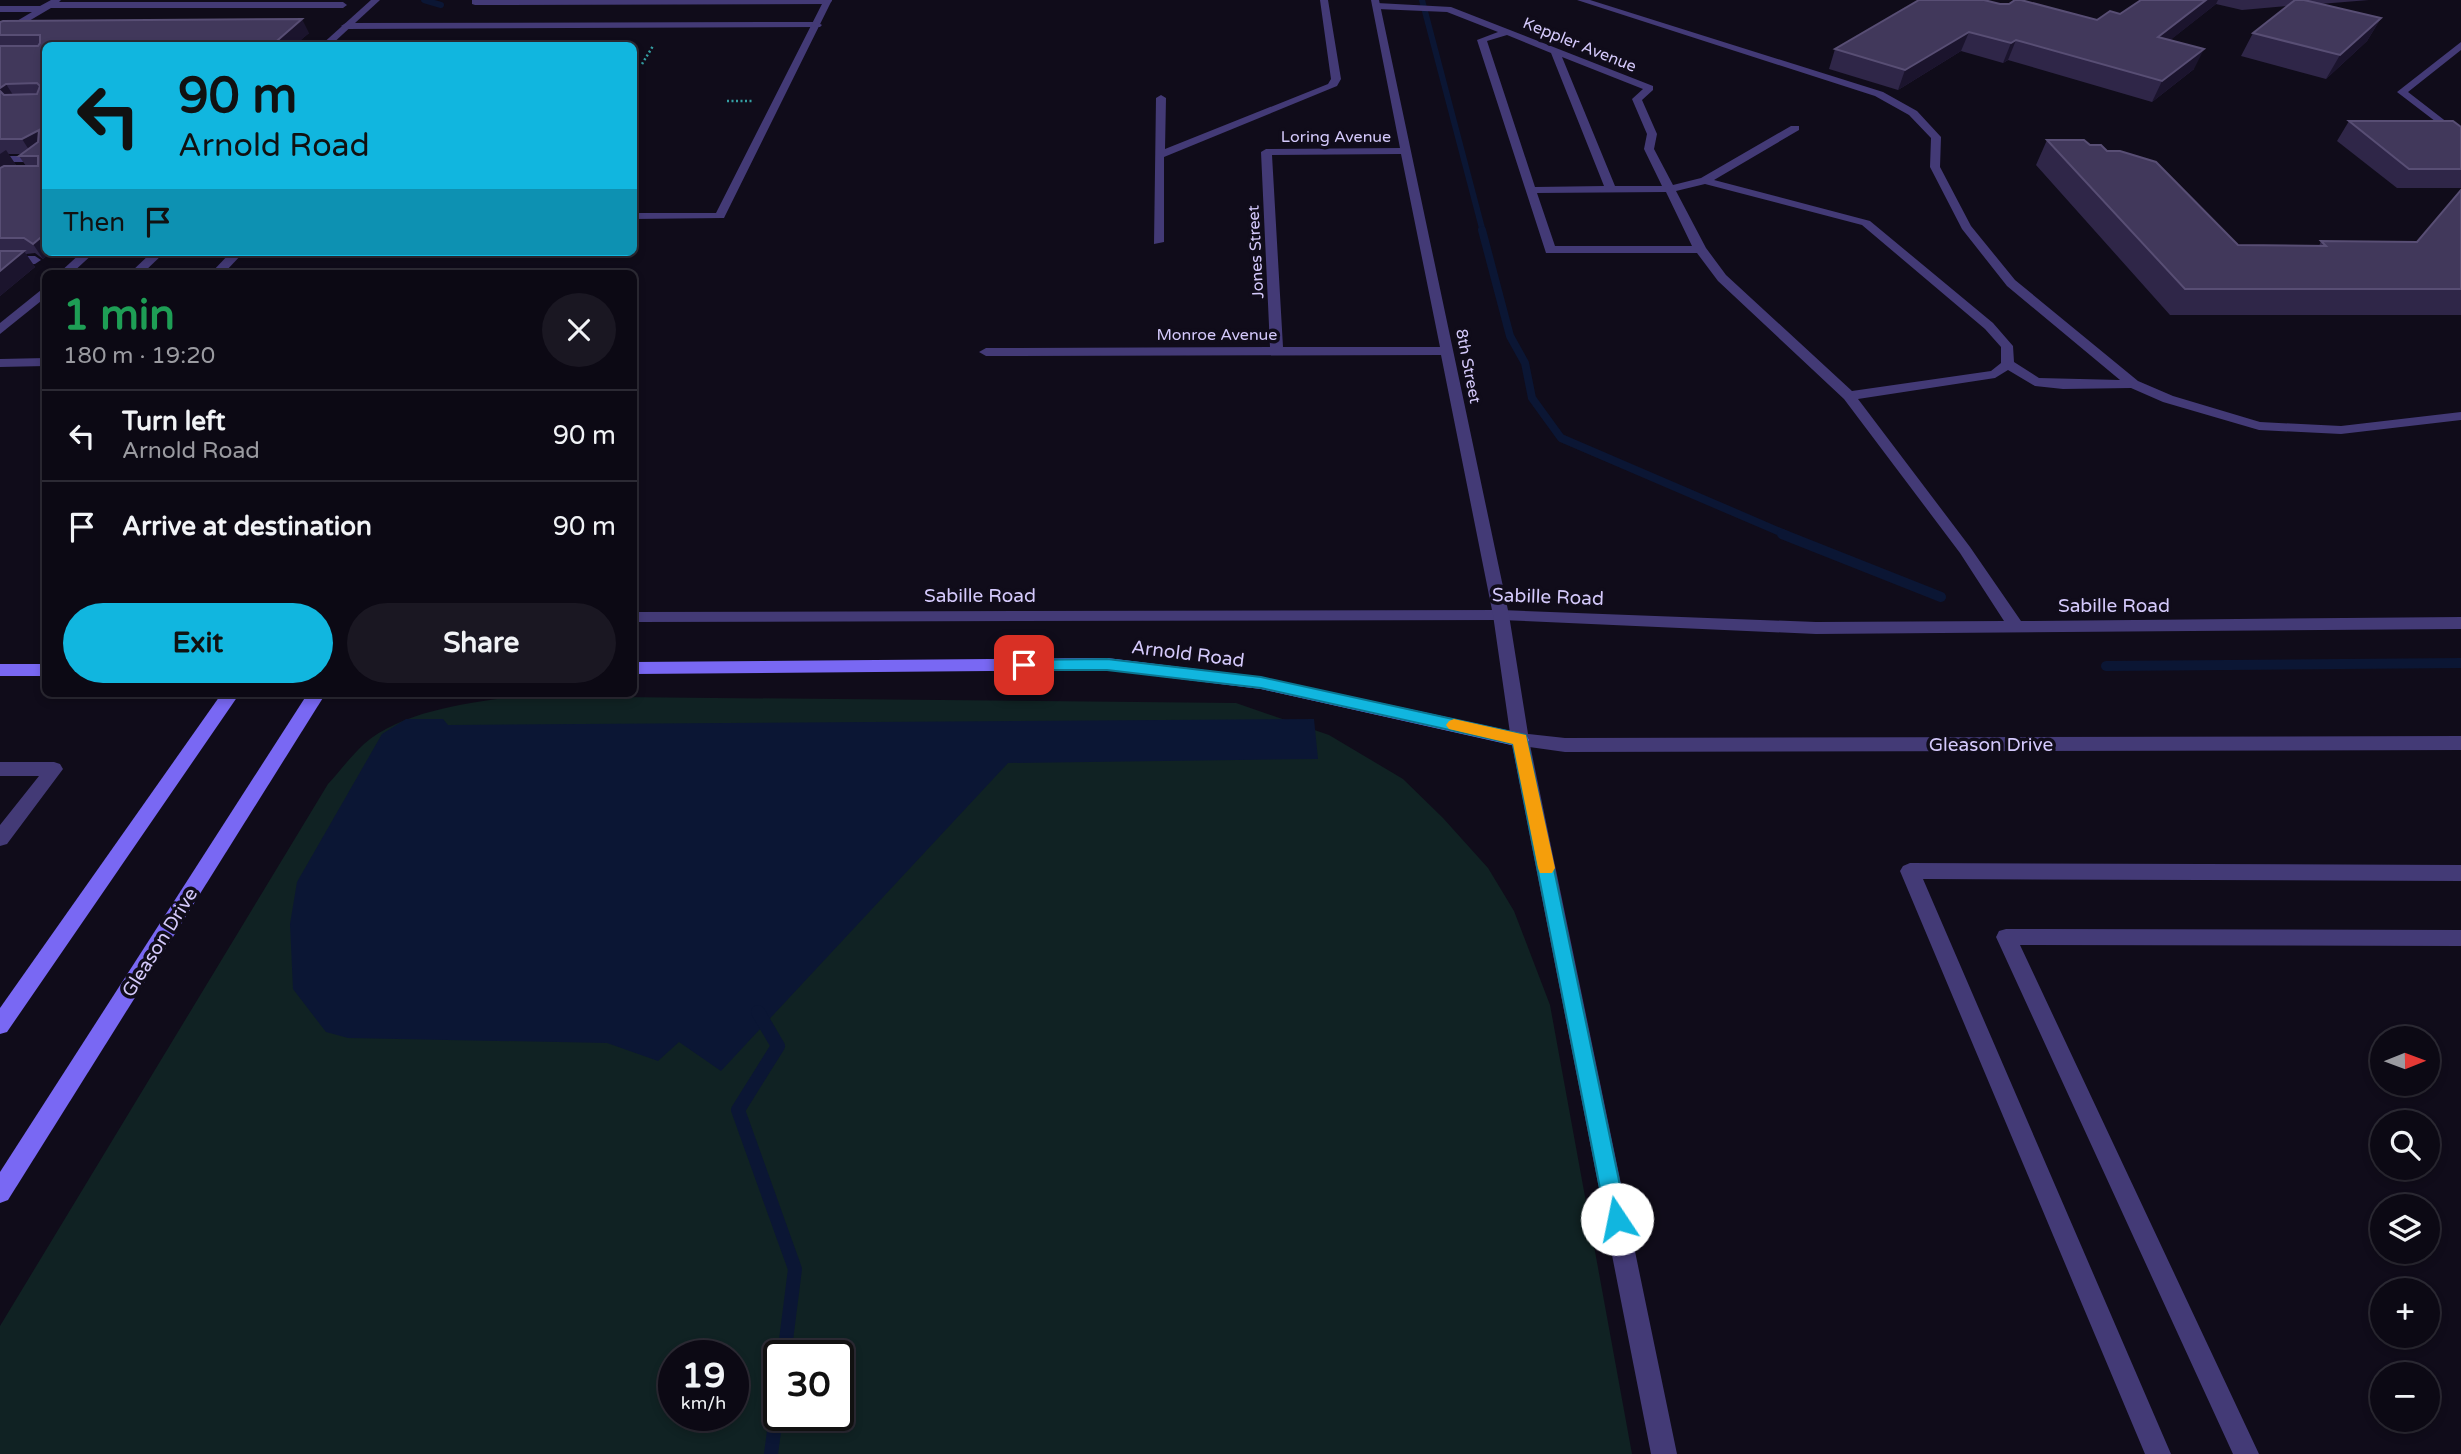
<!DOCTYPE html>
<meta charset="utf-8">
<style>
:root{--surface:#0c0914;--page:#1a1722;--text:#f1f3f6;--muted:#9a9aa0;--line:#2c2a34;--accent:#11b6df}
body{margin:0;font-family:"Varela Round",sans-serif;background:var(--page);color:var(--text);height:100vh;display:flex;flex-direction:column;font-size:26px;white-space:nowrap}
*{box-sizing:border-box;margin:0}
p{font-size:23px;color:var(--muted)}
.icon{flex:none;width:38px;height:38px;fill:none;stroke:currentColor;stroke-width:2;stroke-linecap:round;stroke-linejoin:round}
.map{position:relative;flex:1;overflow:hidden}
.details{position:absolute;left:42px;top:270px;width:595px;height:427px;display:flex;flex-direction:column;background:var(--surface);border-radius:10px;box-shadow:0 4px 10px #0003,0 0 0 2px var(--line)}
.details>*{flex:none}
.hud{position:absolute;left:42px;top:42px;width:595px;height:214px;border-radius:10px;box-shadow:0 4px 10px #0003,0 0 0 2px var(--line);background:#11b6df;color:#111;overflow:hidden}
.needle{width:46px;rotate:89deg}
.tools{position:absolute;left:2370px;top:1026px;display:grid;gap:14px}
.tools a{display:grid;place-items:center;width:70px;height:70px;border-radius:50%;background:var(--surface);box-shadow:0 4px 10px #0003,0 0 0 2px var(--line);font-size:35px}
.speed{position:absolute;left:658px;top:1340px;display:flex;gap:14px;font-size:35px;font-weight:700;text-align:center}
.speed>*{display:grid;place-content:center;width:91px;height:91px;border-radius:50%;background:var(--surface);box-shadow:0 4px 10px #0003,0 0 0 2px var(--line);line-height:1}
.speed small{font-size:18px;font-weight:400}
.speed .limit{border:4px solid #111;border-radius:10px;background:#fff;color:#111}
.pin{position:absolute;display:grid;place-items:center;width:60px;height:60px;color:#fff;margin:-30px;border-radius:14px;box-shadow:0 4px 10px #0006}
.me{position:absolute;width:77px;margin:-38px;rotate:349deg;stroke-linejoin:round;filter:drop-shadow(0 0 5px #0008)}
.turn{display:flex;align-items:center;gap:24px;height:147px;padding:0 21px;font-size:32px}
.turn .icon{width:91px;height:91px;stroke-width:2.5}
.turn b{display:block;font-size:49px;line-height:60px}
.then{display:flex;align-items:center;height:66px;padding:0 21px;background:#0003;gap:14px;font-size:26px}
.round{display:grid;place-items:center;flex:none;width:74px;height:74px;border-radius:37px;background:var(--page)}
.head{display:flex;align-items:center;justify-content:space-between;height:119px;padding:0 21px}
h1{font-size:42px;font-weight:700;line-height:52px;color:#1e9e55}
.primary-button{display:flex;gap:14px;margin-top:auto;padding:14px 21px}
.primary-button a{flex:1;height:80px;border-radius:42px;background:var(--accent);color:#111;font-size:28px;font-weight:700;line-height:80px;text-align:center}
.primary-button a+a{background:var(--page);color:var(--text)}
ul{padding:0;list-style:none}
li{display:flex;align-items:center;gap:21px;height:91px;padding:0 21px;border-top:2px solid var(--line)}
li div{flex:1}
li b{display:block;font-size:26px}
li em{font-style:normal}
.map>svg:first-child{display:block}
</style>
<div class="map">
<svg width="2461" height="1454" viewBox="0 0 2461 1454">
<rect width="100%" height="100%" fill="#100c1a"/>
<path fill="#102223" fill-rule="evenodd" d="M 519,696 L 1236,703 L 1329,735 L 1403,779 L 1443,818 L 1488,868 L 1514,911 L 1550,1005 L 1632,1454 L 0,1454 L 0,1326 L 328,784 C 340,771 351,756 364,744 C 403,710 470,703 519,696 ZM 674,1356 L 733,1356 L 733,1416 L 674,1416 ZM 779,1356 L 838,1356 L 838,1416 L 779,1416 Z"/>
<path fill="#0b1634" d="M 406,719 L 443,719 L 448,725 L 1314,719 L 1318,759 L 1008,763 L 721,1071 L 679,1042 L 658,1061 L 607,1043 L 348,1038 L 326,1032 L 293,989 L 290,924 L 297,882 L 382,734 Z"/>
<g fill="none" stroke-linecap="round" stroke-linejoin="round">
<g stroke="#0b1634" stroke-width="6">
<path d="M 424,0 L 441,5"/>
<path d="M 1422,0 L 1483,232"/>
</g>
<path stroke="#0b1634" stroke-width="8" d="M 1482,230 L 1510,336 L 1525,363 L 1532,398 L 1561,438 L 1787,535"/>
<g stroke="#0b1634" stroke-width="10">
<path d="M 1782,534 L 1941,597"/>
<path d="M 2106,666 L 2461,663"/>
</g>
<g stroke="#0b1634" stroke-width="14">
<path d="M 758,1012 L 778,1046 L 738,1110 L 795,1269 L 784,1356"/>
<path d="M 771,1454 L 779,1394"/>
</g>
<g stroke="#359fa3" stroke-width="2.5" stroke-dasharray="2 2.5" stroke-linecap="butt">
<path d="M 642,64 L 653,46"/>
<path d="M 727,101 L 753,101"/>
</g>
<g fill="#433a76" fill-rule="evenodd">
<path d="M 472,0 L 832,0 L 832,1 L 828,4 L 475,5 L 472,4 Z"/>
<path d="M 1320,0 L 1328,0 L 1341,79 L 1337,86 L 1164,157 L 1164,242 L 1154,244 L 1156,98 L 1161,95 L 1166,98 L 1165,149 L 1328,84 L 1331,79 Z"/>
<path d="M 1577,0 L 1590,0 L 1883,92 L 1917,111 L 1941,137 L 1940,167 L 1971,226 L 2015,280 L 2138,381 L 2173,396 L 2260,422 L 2341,426 L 2461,412 L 2461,420 L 2341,434 L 2259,430 L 2163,402 L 2131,388 L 2063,389 L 2035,386 L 2008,370 L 1995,378 L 1858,399 L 1970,547 L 2021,621 L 2461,617 L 2461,629 L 1816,634 L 1501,620 L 634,622 L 634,612 L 1501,610 L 1816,622 L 2004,621 L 1960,553 L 1844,399 L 1718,281 L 1697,253 L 1546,253 L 1477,40 L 1498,32 L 1447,12 L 1377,9 L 1373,6 L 1377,3 L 1451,7 L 1653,86 L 1653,90 L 1642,100 L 1657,134 L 1654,149 L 1673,185 L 1701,178 L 1791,126 L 1799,126 L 1799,130 L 1714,180 L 1870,221 L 1993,323 L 2013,346 L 2014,362 L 2039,378 L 2120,380 L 2007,286 L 1962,229 L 1930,167 L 1931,138 L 1909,115 L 1875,96 ZM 1507,35 L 1551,53 L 1604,186 L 1535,187 L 1487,41 ZM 1562,57 L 1643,89 L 1632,99 L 1647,134 L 1644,149 L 1662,186 L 1615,186 ZM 1705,184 L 1862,225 L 1985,329 L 2001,347 L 2001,363 L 1991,371 L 1852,391 L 1726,275 L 1706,248 L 1676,191 ZM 1666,192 L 1692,246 L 1555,246 L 1537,193 Z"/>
<path d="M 817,22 L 822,25 L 820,27 L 346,29 L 341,26 L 346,23 Z"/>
<path d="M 446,41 L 450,46 L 373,46 L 377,43 Z"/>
<path d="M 2461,42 L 2461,50 L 2408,92 L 2461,133 L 2461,141 L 2397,92 Z"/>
<path d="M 0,156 L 32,156 L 37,159 L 32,162 L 0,162 Z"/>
<path d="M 152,252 L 165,252 L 143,273 L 130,273 Z"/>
<path d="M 231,252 L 244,252 L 224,273 L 211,273 Z"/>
<path d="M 0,256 L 35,256 L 41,260 L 35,264 L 0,264 Z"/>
<path d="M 46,358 L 46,366 L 0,367 L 0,359 Z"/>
<path d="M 1520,733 L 1565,738 L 2461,736 L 2461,750 L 1565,752 L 1514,745 L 1511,740 L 1514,735 Z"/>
<path d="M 0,762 L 54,762 L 60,764 L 63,769 L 7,844 L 0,846 L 0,825 L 39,776 L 0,776 Z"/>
<path d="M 1910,863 L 2461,865 L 2461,881 L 1923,879 L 2171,1454 L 2145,1454 L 1900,871 L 1903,866 Z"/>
<path d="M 2006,929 L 2461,930 L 2461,946 L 2020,945 L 2259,1454 L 2233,1454 L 1996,937 L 1999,931 Z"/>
</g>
<g fill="#433a76" fill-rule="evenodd">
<path d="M 51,0 L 61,0 L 59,2 L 343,2 L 347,5 L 343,8 L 51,8 L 0,38 L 0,31 L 32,12 L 0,12 L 0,6 L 40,6 Z"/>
<path d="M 371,0 L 380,0 L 330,46 L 320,46 Z"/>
<path d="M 824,0 L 832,0 L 724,218 L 634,219 L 634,213 L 716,213 Z"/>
<path d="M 1371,0 L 1379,0 L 1509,615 L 1529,740 L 1677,1454 L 1651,1454 L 1511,740 L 1493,615 L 1441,355 L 986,356 L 979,352 L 986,348 L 1270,347 L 1261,152 L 1266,149 L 1400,148 ZM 1401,154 L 1440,347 L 1283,347 L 1272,155 Z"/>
<path d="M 82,252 L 95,252 L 72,273 L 59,273 Z"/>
<path d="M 46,286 L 46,297 L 0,334 L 0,323 Z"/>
</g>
<g fill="#7968f3" fill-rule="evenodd">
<path d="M 1107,658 L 1261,677 L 1520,733 L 1526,735 L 1529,740 L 1526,745 L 1520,747 L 1261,689 L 1107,670 L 634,674 L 634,662 Z"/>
<rect x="0" y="664" width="46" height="12"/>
<path d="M 222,693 L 240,693 L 7,1032 L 0,1034 L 0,1008 Z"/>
<path d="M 308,693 L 326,693 L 8,1200 L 0,1203 L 0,1172 Z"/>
</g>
</g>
<g fill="#2f2648" fill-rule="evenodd">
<path d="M 2141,0 L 2369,0 L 2320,4 L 2381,18 L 2367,41 L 2326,79 L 2241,56 L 2253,33 L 2287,6 L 2242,10 L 2216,4 L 2170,40 L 2194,69 L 2152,102 L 2008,60 L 2003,63 L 1961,51 L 1898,90 L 1829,69 L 1835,49 L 2000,4 L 2097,20 L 2120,14 Z"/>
<path d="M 0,22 L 309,33 L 46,252 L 52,252 L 43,259 L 35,253 L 26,254 L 35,267 L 0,296 ZM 8,154 L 22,154 L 19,156 L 26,166 L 14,166 L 16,165 Z"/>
<path d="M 2349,121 L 2461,127 L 2461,188 L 2397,188 L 2337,141 Z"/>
<path d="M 2047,140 L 2090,145 L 2107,151 L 2238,245 L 2319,246 L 2321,241 L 2417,242 L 2461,189 L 2461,315 L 2170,315 L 2036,165 Z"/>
</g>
<g fill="#1b142d">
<path d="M 2206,0 L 2218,0 L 2216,4 L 2149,57 L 2158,37 Z"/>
<path d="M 2381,18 L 2367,41 L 2326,79 L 2340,55 Z"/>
<path d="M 302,19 L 309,33 L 294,46 L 271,46 Z"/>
<path d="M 1969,32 L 1961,51 L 1898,90 L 1905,70 Z"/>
<path d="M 2016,40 L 2008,60 L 2003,63 L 2011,43 Z"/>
<path d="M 2204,49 L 2194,69 L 2152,102 L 2162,81 Z"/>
<path d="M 6,84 L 15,98 L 8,103 L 0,91 L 0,88 Z"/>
<path d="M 39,130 L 46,140 L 31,153 L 22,139 Z"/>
<path d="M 6,150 L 16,165 L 0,177 L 0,154 Z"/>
<path d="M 46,233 L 46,252 L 52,252 L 43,259 L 33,244 Z"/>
<path d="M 24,251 L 35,267 L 0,296 L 0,271 Z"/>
</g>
<g fill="#41385b" stroke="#584e74" stroke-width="2">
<path d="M 1919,0 L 1984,0 L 2000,4 L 2009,4 L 2015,0 L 2021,0 L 2097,20 L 2110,11 L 2120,14 L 2141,0 L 2206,0 L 2158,37 L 2204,49 L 2162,81 L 2016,40 L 2011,43 L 1969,32 L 1905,70 L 1835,49 Z"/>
<path d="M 2295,0 L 2304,0 L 2381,18 L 2340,55 L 2253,33 Z"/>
<path d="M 302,19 L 271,46 L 46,46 L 46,233 L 33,244 L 24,238 L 0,238 L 0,168 L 4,166 L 38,166 L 38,156 L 19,156 L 38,142 L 39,130 L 22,139 L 0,139 L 0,91 L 4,95 L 37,94 L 40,86 L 37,83 L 6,84 L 0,88 L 0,46 L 38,46 L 40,43 L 40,35 L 0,35 L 0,22 L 3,21 Z"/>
<path d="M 2349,121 L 2453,121 L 2461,127 L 2461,169 L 2409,169 Z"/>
<path d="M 2047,140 L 2084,140 L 2090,145 L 2101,145 L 2107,151 L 2120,151 L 2156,162 L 2238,245 L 2326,246 L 2321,241 L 2417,242 L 2461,190 L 2461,289 L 2185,289 Z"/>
<path d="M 0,251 L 24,251 L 0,271 Z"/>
</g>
<path fill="#11b6df" stroke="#0b7691" stroke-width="2" d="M 1107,659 L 1261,677 L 1526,735 L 1627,1219 L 1624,1226 L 1617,1229 L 1609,1226 L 1606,1219 L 1513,744 L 1261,688 L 1107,670 L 1024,670 L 1016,665 L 1024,660 Z"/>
<path fill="#f59e0b" d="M 1454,719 L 1526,735 L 1555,868 L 1552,873 L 1540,873 L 1538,868 L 1513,744 L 1449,729 L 1446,725 L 1449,721 Z"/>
<g text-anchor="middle" stroke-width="7" stroke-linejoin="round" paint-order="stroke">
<g font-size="16" fill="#d4c9fb" stroke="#100c1a">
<text transform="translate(1580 44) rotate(22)" y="6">Keppler Avenue</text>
<text x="1336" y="142">Loring Avenue</text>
<text transform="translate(1255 252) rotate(-93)" y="6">Jones Street</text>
<text x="1217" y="340">Monroe Avenue</text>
<text transform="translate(1469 366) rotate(79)" y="6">8th Street</text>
</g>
<g font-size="19" fill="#d4c9fb" stroke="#100c1a">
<text x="980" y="602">Sabille Road</text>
<text transform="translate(1548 596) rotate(2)" y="7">Sabille Road</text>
<text x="2114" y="612">Sabille Road</text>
<text transform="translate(1188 653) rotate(7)" y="7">Arnold Road</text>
<text x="1991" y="751">Gleason Drive</text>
<text transform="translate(159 942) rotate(-58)" y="7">Gleason Drive</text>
</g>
</g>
</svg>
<div class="tools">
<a><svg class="needle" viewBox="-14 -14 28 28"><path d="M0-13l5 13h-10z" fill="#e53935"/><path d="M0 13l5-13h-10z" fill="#9a9aa0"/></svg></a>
<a><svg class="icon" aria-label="search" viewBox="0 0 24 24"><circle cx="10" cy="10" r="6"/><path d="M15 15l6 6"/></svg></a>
<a><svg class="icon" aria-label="layers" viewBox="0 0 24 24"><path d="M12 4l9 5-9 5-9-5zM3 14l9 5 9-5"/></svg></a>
<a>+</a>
<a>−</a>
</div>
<div class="speed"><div>19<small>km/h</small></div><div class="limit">30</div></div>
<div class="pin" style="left:1024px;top:665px;background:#d93025"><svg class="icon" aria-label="arrive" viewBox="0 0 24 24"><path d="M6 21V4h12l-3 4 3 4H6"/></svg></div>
<svg class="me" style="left:1617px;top:1219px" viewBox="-20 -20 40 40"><circle r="19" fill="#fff"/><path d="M0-13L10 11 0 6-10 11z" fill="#11b6df"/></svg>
<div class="hud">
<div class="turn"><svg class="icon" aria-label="left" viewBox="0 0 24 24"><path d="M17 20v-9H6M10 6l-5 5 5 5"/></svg><div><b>90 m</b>Arnold Road</div></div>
<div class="then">Then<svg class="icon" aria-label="arrive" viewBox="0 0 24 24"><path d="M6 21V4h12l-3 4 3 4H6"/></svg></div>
</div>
<section class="details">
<div class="head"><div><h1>1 min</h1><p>180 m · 19:20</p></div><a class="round"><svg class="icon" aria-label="close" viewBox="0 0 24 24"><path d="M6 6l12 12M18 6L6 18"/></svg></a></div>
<ul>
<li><svg class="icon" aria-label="left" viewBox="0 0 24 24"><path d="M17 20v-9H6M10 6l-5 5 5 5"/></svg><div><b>Turn left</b><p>Arnold Road</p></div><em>90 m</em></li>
<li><svg class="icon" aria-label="arrive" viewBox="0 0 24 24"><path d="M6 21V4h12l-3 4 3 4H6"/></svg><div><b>Arrive at destination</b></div><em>90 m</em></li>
</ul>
<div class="primary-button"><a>Exit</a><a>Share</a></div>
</section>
</div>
